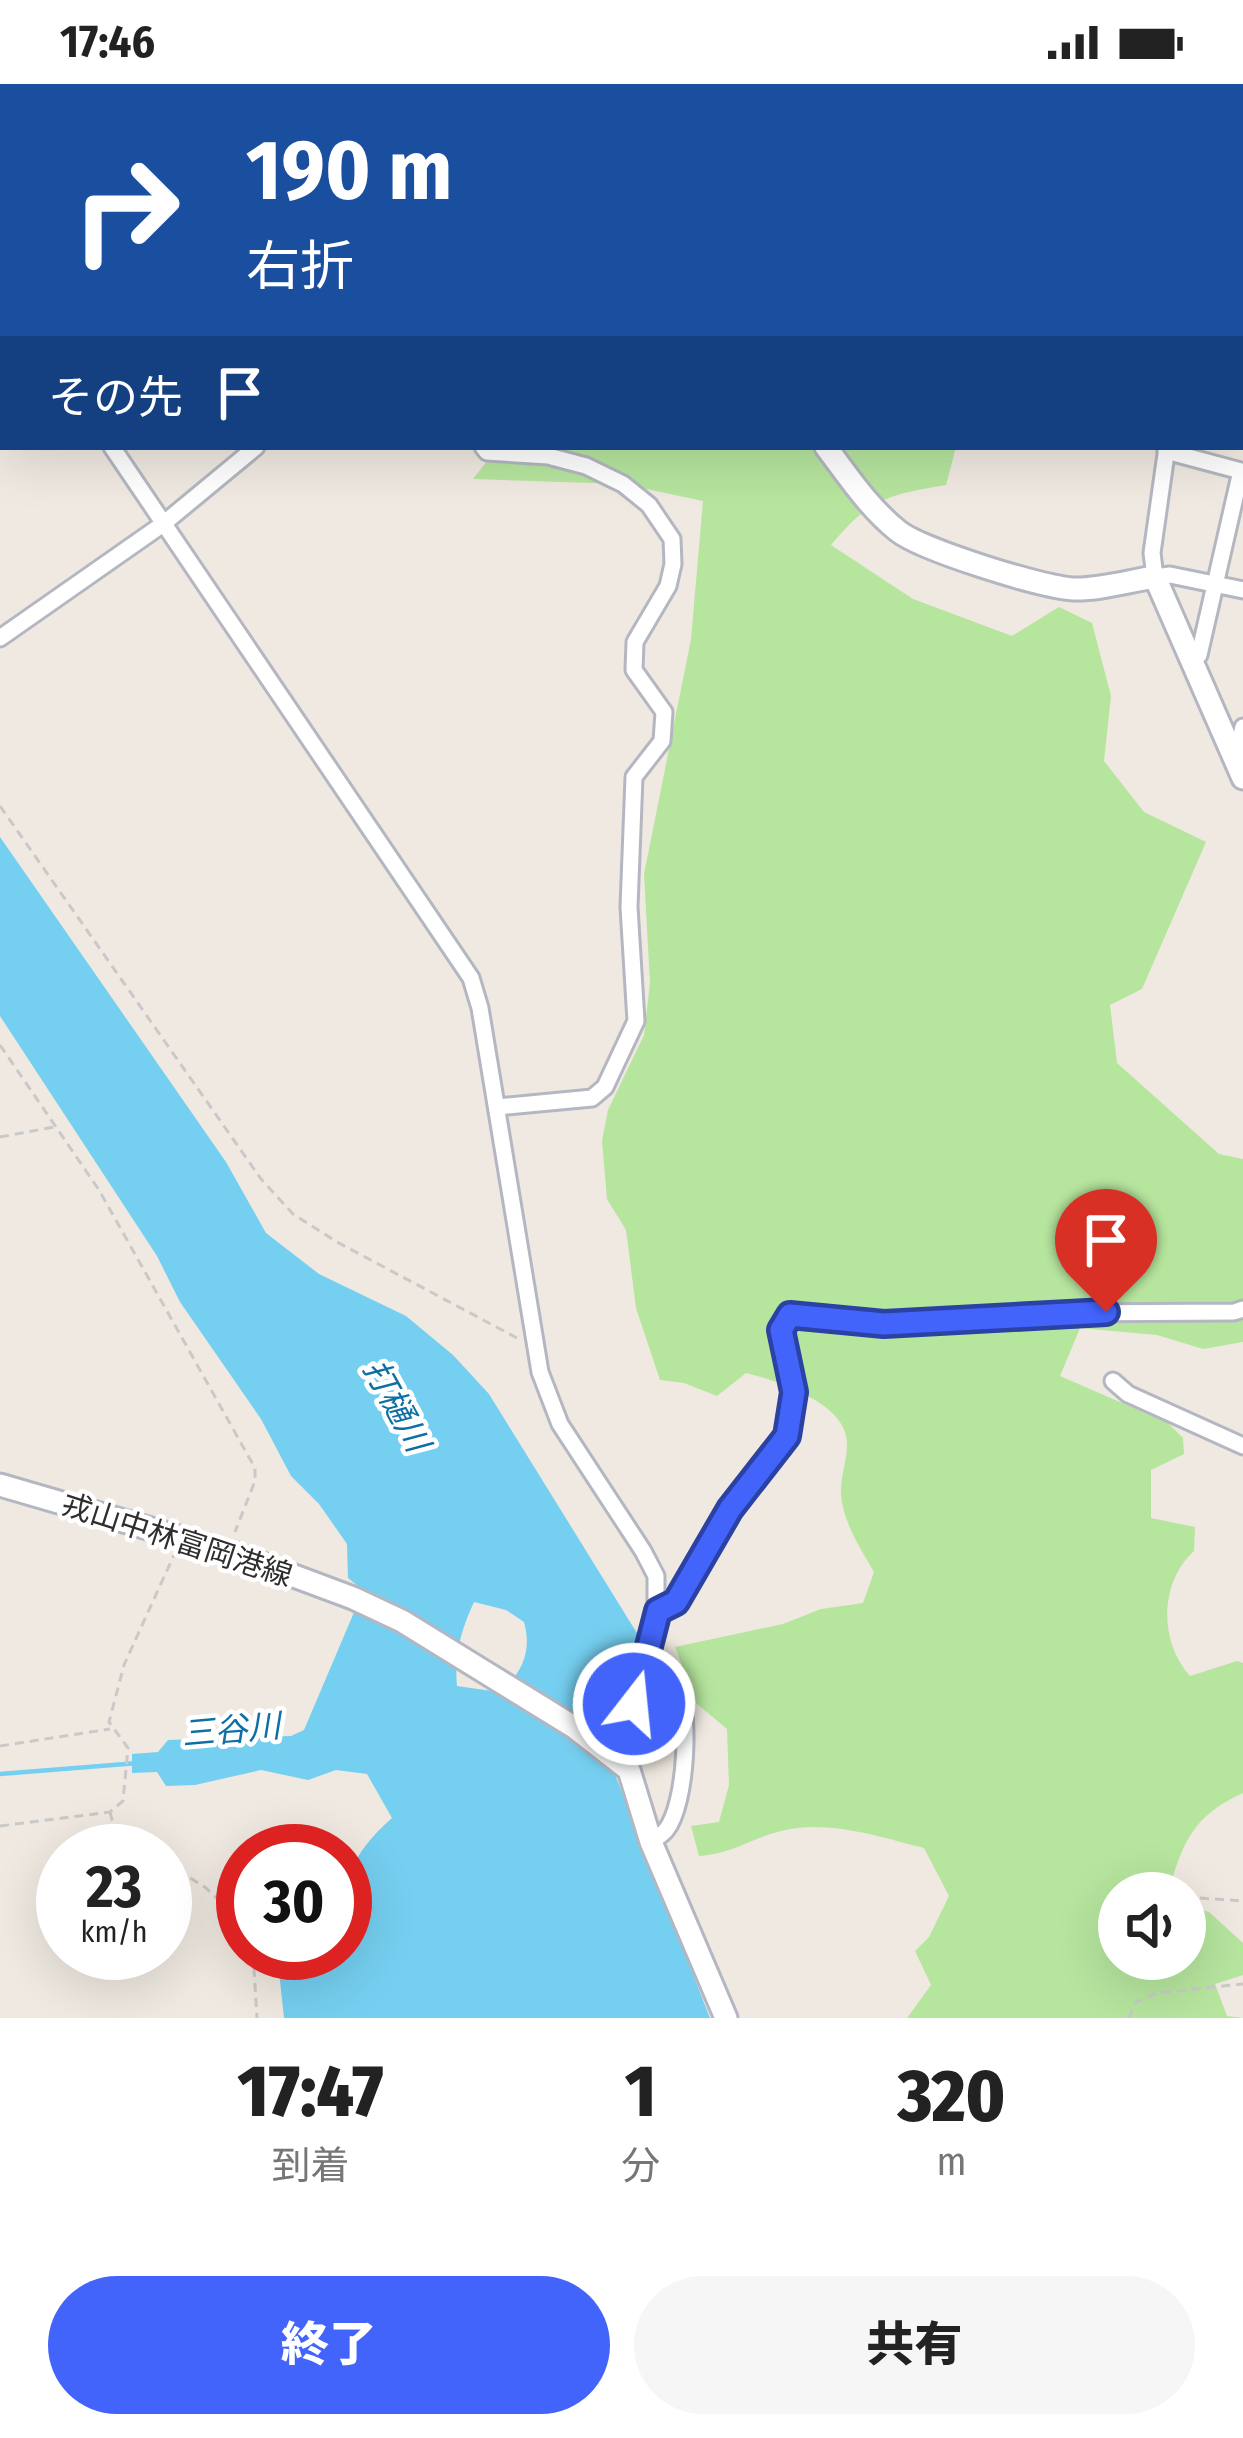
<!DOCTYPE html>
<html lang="ja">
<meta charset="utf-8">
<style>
:root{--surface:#fff;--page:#f6f6f6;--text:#222;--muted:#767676;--accent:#4264fb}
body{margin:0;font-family:"Fira Sans Condensed","Noto Sans JP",sans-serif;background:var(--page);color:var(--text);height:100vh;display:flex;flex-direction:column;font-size:45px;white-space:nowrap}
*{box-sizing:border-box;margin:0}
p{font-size:39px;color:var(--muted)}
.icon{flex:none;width:66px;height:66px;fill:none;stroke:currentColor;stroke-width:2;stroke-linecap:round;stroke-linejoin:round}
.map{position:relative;height:1934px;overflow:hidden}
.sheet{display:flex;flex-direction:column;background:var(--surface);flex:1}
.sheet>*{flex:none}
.guide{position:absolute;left:0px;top:0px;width:1245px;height:366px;box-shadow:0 12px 48px #0002;background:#1a4fa0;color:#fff;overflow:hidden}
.buttons{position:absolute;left:1098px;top:1788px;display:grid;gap:24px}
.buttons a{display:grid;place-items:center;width:108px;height:108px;border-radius:50%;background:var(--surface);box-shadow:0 12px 48px #0002;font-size:60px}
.speed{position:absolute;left:36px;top:1740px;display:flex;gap:24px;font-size:60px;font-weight:700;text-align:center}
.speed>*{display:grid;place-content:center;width:156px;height:156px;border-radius:50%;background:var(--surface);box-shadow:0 12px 48px #0002;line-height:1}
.speed small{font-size:30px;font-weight:400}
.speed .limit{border:18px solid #d22;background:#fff;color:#111}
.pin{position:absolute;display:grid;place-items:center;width:102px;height:102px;color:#fff;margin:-123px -51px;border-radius:50% 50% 50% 0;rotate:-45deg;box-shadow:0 0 12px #0007}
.pin .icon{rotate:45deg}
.me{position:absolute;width:132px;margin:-66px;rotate:16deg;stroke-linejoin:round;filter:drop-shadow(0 0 9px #0008)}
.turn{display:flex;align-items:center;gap:42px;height:252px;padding:0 48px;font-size:54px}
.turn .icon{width:156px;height:156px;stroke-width:2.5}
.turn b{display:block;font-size:84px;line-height:102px}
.then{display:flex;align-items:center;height:114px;padding:0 48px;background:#0003;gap:24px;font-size:45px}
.eta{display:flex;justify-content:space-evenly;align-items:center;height:204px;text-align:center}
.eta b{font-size:72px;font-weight:800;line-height:84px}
.primary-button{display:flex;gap:24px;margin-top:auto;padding:24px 48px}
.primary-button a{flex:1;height:138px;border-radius:72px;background:var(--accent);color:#fff;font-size:48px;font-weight:800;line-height:138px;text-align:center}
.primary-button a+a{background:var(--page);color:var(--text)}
.status{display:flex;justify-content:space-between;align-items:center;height:84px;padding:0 60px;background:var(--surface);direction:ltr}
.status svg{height:33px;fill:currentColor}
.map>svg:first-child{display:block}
</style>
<div class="status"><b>17:46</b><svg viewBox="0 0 49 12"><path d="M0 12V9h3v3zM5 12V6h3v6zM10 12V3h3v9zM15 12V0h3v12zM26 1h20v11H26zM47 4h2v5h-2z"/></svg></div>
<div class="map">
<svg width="1243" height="1934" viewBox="0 0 1243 1934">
<rect width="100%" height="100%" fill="#efe9e1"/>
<g fill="#b6e59e">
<path d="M 571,0 L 1243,0 L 1243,37 L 1242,3 Z"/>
<path d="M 498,363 L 956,363 L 946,401 C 888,411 870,414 831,461 L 913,515 L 1012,552 L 1059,523 L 1092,539 L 1111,612 L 1104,677 L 1144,728 L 1206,758 L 1142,905 L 1110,921 L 1117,979 L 1219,1070 L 1243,1075 L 1243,1258 L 1203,1265 L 1157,1251 L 1080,1244 L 1060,1292 L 1168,1339 L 1183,1354 L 1184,1370 L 1151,1386 L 1151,1434 L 1195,1443 L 1194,1467 C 1159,1499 1159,1558 1190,1592 L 1237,1577 L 1243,1579 L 1243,1709 C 1193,1732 1183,1757 1168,1809 L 1119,1809 L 1119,1875 L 1185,1875 L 1185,1820 L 1209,1828 L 1243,1859 L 1243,1891 L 1215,1900 L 1227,1932 L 1243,1934 L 907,1934 L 931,1901 L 915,1867 L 929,1853 L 949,1812 L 924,1764 C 880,1753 827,1735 781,1747 C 749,1755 735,1769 699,1772 L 691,1742 L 719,1738 L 729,1701 L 727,1645 L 696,1619 L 675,1563 L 783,1540 L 821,1525 L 863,1519 L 874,1488 C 861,1465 842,1437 841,1409 C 840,1391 850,1370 846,1352 C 840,1318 776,1296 746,1289 L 717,1312 L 684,1299 L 660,1296 L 636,1224 L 626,1146 L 607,1115 L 602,1057 L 608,1026 L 644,951 L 650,899 L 644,790 L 691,555 L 703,417 L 623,400 L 473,395 Z"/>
</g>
<path fill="#75cff0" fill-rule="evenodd" d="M 0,753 L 226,1078 L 266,1149 L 319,1190 L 406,1232 L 453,1271 L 489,1310 L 640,1554 L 620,1627 L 616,1693 L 710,1934 L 284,1934 L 277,1869 L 345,1869 C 345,1805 340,1780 392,1734 L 367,1690 L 336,1686 L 308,1696 L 261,1686 L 195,1701 L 166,1702 L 157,1688 L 132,1689 L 132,1670 L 158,1668 L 168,1656 L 291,1652 L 304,1646 L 355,1526 L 358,1502 L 348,1494 L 347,1460 L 319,1420 L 291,1392 L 261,1335 L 180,1218 L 157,1172 L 0,932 ZM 474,1518 L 506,1526 L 524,1538 C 532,1566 523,1590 499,1608 L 457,1602 C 454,1571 461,1546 474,1518 Z"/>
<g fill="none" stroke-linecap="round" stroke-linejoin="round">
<path stroke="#75cff0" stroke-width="4.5" d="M 0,1690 L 138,1679"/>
<defs>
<g id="street">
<path d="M 516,0 L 519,3"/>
<path d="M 1242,130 L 1243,128"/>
<path d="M 0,213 L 3,217"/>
<path d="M 112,363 L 471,894 L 480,924 L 540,1288 L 560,1340 L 643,1467 L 656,1492 L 656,1546 L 634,1620 L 629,1686"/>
<path d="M 483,363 L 487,368 L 548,372 L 586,382 L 623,400 L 649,421 L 672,455 L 673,480 L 668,502 L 635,558 L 634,586 L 664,628 L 662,657 L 634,693 L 629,823 L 636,937 L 605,1003 L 592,1014 L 497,1023"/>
<path d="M 1167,363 L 1152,469 L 1155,493 L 1170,491 L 1243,506"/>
<path d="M 1166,367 L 1241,387 L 1199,571 L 1193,577"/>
<path d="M 0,554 L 163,440 L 256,363"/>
<path d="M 1238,665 L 1243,643"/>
<path d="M 1113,1297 L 1128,1310 L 1243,1362"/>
<path d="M 659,1527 L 676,1518 L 730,1425 L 787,1352 L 794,1308 L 781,1246 L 790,1231 L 884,1240 L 1060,1229 L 1234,1228 L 1243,1225"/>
<path d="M 647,1571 C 659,1576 670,1583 676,1595 C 691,1624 687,1720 666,1746 C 662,1751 656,1754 651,1758"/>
</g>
<g id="secondary">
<path d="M 546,0 L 548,3"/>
<path d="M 68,3 L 72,0"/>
<path d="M 0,61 L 3,58"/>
<path d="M 826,363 C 848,392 869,424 898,447 C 922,466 1041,503 1073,505 C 1099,506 1129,497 1155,493 L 1243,694"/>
<path d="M 0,1401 L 230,1468 L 353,1514 L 402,1537 L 574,1643 L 629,1686 L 651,1758 L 726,1934"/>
</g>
</defs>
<use href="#street" stroke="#b4b7c1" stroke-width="21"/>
<use href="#secondary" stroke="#b4b7c1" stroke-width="27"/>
<g stroke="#c9c9c9" stroke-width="3" stroke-dasharray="9 6" stroke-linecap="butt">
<path d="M 0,722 L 261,1095 L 293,1130 L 337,1158 L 517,1254"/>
<path d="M 0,961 L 99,1106 L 255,1384 L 255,1397 L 235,1448"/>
<path d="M 0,1053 L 54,1043"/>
<path d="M 0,1662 L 110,1645"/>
<path d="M 110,1728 L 114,1744 L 148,1767"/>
<path d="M 0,1742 L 110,1728 L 123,1717 L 128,1664 L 109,1638 L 124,1581 L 174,1471"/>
<path d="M 165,1778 L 206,1804 L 243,1839"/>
<path d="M 1162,1806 L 1171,1809"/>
<path d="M 1185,1813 L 1243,1817"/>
<path d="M 253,1869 L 257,1934"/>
<path d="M 1129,1934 L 1135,1919 L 1156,1909 L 1243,1900"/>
</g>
<use href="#street" stroke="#fff" stroke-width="15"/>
<use href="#secondary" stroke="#fff" stroke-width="21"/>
</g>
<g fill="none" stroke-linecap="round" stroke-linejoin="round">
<defs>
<path id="route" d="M 634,1620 L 658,1527 L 676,1518 L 730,1425 L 787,1352 L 794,1308 L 781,1246 L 790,1231 L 884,1240 L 1106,1228"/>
</defs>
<use href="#route" stroke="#2b41a3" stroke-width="30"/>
<use href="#route" stroke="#4264fb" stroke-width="21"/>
</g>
<g text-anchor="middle" stroke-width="9" stroke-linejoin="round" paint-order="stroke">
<g font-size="30" fill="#2e2e2e" stroke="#fff">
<text transform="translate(177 1456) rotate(18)" y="10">戎山中林富岡港線</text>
</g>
<g font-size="33" font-style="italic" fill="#0d6fa3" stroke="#fff">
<text transform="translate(397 1321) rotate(61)" y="12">打樋川</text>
<text transform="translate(231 1645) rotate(-5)" y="12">三谷川</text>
</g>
</g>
</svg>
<div class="buttons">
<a><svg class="icon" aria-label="sound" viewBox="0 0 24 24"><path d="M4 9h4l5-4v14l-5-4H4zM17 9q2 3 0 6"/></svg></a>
</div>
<div class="speed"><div>23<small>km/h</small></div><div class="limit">30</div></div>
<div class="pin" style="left:1106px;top:1228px;background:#d93025"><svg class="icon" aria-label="arrive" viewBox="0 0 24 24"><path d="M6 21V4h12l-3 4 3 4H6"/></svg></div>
<svg class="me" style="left:634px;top:1620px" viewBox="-20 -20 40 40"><circle r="17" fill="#4264fb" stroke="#fff" stroke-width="3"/><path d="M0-11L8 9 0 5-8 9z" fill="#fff"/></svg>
<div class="guide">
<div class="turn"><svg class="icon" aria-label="right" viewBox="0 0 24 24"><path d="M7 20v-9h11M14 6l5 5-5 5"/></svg><div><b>190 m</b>右折</div></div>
<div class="then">その先<svg class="icon" aria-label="arrive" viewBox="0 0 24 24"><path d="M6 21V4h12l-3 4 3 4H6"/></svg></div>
</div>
</div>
<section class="sheet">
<div class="eta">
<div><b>17:47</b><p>到着</p></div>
<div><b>1</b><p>分</p></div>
<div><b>320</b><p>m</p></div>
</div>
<div class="primary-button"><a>終了</a><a>共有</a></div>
</section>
